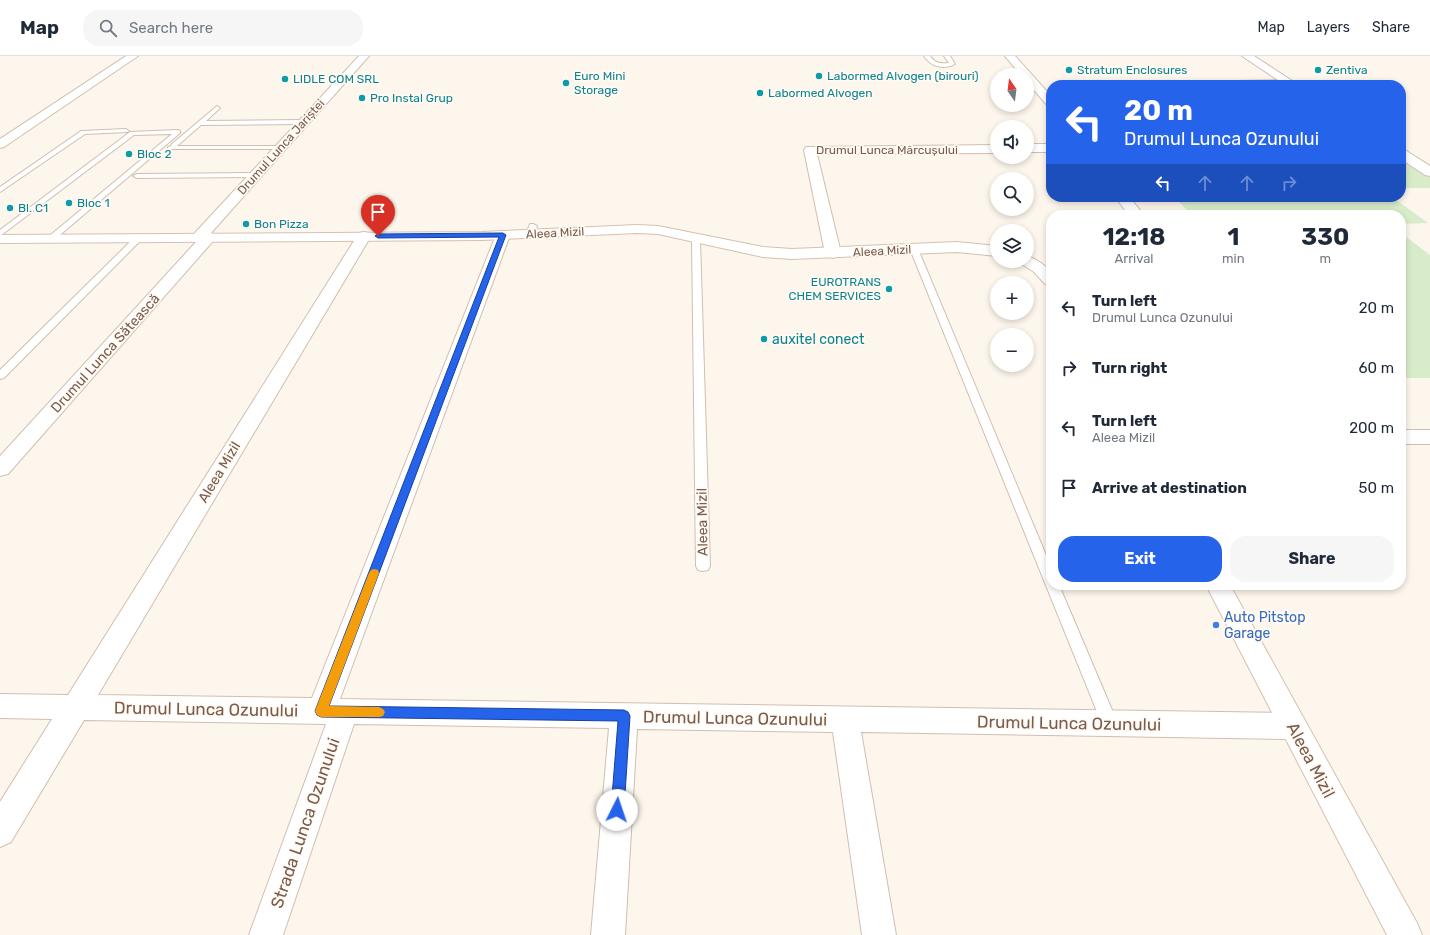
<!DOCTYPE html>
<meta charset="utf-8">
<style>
:root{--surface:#fff;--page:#f6f6f7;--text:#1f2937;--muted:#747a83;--line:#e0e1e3;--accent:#2563eb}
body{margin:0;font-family:Rubik,sans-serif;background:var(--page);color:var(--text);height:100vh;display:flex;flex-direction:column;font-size:15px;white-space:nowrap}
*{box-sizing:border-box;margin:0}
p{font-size:13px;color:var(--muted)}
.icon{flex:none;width:22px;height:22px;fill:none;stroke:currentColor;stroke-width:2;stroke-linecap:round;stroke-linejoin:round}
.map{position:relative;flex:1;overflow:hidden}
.details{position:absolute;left:1046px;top:154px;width:360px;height:380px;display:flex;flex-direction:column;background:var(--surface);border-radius:16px;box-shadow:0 2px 6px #0003}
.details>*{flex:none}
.hud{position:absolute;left:1046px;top:24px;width:360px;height:122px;border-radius:16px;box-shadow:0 2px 6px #0003;background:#2563eb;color:#fff;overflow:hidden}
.needle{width:26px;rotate:346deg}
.buttons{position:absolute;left:990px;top:12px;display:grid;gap:8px}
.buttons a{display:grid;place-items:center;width:44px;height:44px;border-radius:50%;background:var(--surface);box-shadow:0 2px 6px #0003;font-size:20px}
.pin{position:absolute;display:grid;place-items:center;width:34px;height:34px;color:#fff;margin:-41px -17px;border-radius:50% 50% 50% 0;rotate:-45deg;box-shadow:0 0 4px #0007}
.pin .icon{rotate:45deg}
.me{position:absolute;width:44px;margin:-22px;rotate:4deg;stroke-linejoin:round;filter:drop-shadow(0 0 3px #0008)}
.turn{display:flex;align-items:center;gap:14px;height:84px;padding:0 12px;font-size:18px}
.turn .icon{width:52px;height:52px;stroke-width:2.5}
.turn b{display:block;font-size:28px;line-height:34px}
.lanes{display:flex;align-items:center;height:38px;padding:0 12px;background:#0003;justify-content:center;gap:20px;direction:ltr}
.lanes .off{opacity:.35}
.eta{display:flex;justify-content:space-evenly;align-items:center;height:68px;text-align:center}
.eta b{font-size:24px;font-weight:700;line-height:28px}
.primary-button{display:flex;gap:8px;margin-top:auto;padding:8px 12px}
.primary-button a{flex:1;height:46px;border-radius:16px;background:var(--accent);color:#fff;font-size:16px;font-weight:700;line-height:46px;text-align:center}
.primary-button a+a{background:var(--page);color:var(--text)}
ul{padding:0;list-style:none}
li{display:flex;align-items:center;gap:12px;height:60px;padding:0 12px}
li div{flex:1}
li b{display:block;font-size:15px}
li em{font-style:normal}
header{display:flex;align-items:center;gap:24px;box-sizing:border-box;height:56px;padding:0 20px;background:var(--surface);border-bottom:1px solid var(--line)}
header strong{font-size:19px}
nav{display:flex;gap:22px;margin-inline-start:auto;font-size:14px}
.search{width:280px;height:36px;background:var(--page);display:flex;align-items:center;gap:10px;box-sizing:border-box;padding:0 14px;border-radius:16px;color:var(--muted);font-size:15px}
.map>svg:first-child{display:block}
</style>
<header>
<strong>Map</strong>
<div class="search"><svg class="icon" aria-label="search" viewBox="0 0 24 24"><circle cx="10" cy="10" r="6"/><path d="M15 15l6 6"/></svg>Search here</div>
<nav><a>Map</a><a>Layers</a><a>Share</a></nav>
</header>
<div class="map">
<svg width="1430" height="879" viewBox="0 0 1430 879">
<rect width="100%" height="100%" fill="#fdf6ec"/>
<g fill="#d8ecc9">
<path d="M 1401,103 L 1430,121 L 1430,132 L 1401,132 Z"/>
<path d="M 1174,141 L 1392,141 L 1428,167 L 1401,168 L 1401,159 L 1192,159 Z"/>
<path d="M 1401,177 L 1430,199 L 1430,322 L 1401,322 Z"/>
</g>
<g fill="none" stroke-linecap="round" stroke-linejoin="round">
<defs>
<g id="lane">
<path d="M 924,0 L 930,0 C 935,7 940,8 949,7 L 944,0 L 950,0 L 955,8 C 944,14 931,11 924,0 Z"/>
<path d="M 217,50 L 220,52 L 219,53 L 206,65 L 303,64 L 306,66 L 303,68 L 201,69 L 177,90 L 282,90 L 283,91 L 280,93 L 168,93 L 168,91 L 171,90 L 172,88 Z"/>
<path d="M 126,73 L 129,75 L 128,76 L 85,78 L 0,136 L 0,131 L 81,75 Z"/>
<path d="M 178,74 L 180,75 L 180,77 L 54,184 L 48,184 L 47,182 L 172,78 L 134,79 L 0,180 L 0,174 L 130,76 Z"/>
<path d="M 255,117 L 258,117 L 258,121 L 137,122 L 133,120 L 137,118 Z"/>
<path d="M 530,168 L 533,168 L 537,170 L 534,178 L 530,180 L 526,178 Z"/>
<path d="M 136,180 L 142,180 L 143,182 L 4,322 L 0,323 L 0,314 Z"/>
<path d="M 693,181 L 699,181 L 700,183 L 710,510 L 708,514 L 703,515 L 698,514 L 696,510 L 692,183 Z"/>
<path d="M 911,191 L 917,191 L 918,193 L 1051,511 L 1051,529 L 1059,529 L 1118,668 L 1115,673 L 1110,675 L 1105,673 L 1102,668 L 910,193 Z"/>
</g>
<g id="street">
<path d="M 126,0 L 138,0 L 4,91 L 0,92 L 0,83 Z"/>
<path d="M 359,0 L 369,0 L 211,177 L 214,178 L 216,181 L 214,184 L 8,418 L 0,420 L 0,400 L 196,186 L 193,185 L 191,182 L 193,179 Z"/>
<path d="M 1242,0 L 1254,0 L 1297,28 L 1184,29 L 1189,26 L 1278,24 Z"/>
<rect x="1027" y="88" width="24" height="8"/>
<path d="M 997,89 L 997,97 L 817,98 L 841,197 L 838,200 L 833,202 L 828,200 L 825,197 L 804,94 L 806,91 Z"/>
<path d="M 1401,93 L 1405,94 L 1430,110 L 1430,120 L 1425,119 L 1401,103 Z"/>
<path d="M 503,175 L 508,176 L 510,179 L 340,643 L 1292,657 L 1302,661 L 1306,670 L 1302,679 L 1292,683 L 861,676 L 896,879 L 862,879 L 833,676 L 637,673 L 625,879 L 591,879 L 609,672 L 354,668 L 283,879 L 249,879 L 326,668 L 84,664 L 11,786 L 0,791 L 0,746 L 52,663 L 0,662 L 0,638 L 68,639 L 357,180 L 359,177 L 364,176 L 369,177 L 371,180 L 98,639 L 312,642 L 496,179 L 498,176 Z"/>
<rect x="1401" y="374" width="29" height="14"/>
</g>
<g id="secondary">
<path d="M 1005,0 L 1015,0 L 1051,40 L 1051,50 L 1047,49 L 1027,26 L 1027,19 L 1021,19 Z"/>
<path d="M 1115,141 L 1129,141 L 1144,159 L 1129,159 Z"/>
<path d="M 637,169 L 658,170 L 763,191 L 792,193 L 957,186 L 997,190 L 997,200 L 957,196 L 792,203 L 763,201 L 658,178 L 637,177 L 482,184 L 0,187 L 0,179 L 482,176 Z"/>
<path d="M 1027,200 C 1036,203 1044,208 1051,216 L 1051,230 L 1045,228 L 1034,216 L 1022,208 L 1019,205 L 1027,205 Z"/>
<path d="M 1206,529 L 1230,529 L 1417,867 L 1422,879 L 1387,879 Z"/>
</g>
</defs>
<use href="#lane" stroke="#d1beb0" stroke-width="2"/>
<use href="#street" stroke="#d1beb0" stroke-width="2"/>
<use href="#secondary" stroke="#d6c0b0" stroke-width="2"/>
<use href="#lane" fill="#fff" fill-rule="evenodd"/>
<use href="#street" fill="#fff" fill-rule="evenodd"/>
<use href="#secondary" fill="#fff" fill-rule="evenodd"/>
</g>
<path fill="#2563eb" stroke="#184099" d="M 503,177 L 506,179 L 329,650 L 624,654 L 628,656 L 630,660 L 624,754 L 622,758 L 617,760 L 613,758 L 611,754 L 618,665 L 321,661 L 317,659 L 315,655 L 499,181 L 378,182 L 375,180 L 378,178 Z"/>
<path fill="#f59e0b" d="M 374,513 L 378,514 L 379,517 L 329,650 L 379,651 L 383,653 L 385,656 L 383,660 L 379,661 L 321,661 L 317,659 L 315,655 L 369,517 L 371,514 Z"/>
<g fill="#0f9aa8" stroke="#fffaf3" stroke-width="1.5">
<circle cx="1069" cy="14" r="4"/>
<circle cx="1318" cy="14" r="4"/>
<circle cx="819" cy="20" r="4"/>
<circle cx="285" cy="23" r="4"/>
<circle cx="566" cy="27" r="4"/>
<circle cx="760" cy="37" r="4"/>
<circle cx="362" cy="42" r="4"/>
<circle cx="129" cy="98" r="4"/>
<circle cx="69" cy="147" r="4"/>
<circle cx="10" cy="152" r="4"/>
<circle cx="246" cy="168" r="4"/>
<circle cx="889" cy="233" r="4"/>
<circle cx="764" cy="283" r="4"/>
</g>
<circle fill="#3f7fe0" stroke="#fffaf3" stroke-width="1.5" cx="1216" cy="569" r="4"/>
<g text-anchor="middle" stroke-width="3.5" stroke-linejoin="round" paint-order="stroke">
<g font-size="12" fill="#0d838f" stroke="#fffaf3" text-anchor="start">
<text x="1077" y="18">Stratum Enclosures</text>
<text x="1326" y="18">Zentiva</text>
<text x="574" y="24">Euro Mini<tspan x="574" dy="14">Storage</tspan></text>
<text x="827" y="24">Labormed Alvogen (birouri)</text>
<text x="293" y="27">LIDLE COM SRL</text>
<text x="768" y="41">Labormed Alvogen</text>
<text x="370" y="46">Pro Instal Grup</text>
<text x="137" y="102">Bloc 2</text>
<text x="77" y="151">Bloc 1</text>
<text x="18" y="156">Bl. C1</text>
<text x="254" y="172">Bon Pizza</text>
<text x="881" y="230" text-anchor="end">EUROTRANS<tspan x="881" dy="14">CHEM SERVICES</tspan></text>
</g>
<g font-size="12" fill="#7a5c4d" stroke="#fffaf3">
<text transform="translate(281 91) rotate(-48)" y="4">Drumul Lunca Jariștei</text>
<text x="887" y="98">Drumul Lunca Mărcușului</text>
<text transform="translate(555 177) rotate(-3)" y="4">Aleea Mizil</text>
<text transform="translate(882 195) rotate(-3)" y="4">Aleea Mizil</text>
</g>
<g font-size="14" fill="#0d838f" stroke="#fffaf3" text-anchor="start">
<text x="772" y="288">auxitel conect</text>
</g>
<g font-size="14" fill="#7a5c4d" stroke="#fffaf3">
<text transform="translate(105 297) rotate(-48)" y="5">Drumul Lunca Sătească</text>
<text transform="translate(219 416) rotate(-59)" y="5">Aleea Mizil</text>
<text transform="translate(702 466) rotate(-91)" y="5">Aleea Mizil</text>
</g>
<g font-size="14" fill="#366cbe" stroke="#fffaf3" text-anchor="start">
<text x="1224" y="566">Auto Pitstop<tspan x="1224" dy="16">Garage</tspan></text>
</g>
<g font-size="17" fill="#7a5c4d" stroke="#fffaf3">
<text transform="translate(206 653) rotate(1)" y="6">Drumul Lunca Ozunului</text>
<text transform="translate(735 662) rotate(1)" y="6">Drumul Lunca Ozunului</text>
<text transform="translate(1069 667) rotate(1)" y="6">Drumul Lunca Ozunului</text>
<text transform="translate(1311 704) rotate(62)" y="6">Aleea Mizil</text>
<text transform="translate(305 767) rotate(-71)" y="6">Strada Lunca Ozunului</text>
</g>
</g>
</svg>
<div class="buttons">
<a><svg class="needle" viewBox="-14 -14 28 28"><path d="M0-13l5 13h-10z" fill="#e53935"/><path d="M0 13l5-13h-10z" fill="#747a83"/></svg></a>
<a><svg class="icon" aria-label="sound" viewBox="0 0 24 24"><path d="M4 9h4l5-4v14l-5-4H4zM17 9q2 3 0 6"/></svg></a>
<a><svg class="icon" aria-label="search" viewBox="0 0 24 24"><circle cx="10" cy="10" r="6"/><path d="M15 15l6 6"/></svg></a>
<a><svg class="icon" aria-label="layers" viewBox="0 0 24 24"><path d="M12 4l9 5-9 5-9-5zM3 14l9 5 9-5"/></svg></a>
<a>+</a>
<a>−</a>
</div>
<div class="pin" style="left:378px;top:180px;background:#d93025"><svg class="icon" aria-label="arrive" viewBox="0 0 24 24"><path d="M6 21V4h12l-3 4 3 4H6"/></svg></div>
<svg class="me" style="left:617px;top:754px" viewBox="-20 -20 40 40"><circle r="19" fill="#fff"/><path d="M0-13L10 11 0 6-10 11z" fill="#2563eb"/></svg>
<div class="hud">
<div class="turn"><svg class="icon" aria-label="left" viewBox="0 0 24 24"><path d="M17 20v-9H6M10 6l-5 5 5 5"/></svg><div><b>20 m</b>Drumul Lunca Ozunului</div></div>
<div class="lanes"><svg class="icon" aria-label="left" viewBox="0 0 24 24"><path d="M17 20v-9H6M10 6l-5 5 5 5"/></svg><svg class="icon off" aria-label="ahead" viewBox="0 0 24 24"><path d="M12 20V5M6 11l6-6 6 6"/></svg><svg class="icon off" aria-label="ahead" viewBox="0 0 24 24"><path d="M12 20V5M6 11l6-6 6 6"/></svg><svg class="icon off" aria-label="right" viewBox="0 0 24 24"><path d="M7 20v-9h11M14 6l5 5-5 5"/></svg></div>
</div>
<section class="details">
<div class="eta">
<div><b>12:18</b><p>Arrival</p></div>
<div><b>1</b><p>min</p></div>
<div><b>330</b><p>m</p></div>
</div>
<ul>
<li><svg class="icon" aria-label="left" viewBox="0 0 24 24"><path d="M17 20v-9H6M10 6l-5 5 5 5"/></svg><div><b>Turn left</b><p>Drumul Lunca Ozunului</p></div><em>20 m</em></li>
<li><svg class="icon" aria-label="right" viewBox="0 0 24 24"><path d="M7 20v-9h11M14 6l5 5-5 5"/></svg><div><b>Turn right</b></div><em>60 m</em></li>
<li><svg class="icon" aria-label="left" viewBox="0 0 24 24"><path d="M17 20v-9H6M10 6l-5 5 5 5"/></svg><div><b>Turn left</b><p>Aleea Mizil</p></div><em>200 m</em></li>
<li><svg class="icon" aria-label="arrive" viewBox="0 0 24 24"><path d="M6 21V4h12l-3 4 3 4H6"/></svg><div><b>Arrive at destination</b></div><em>50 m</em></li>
</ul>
<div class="primary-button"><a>Exit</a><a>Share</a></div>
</section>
</div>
